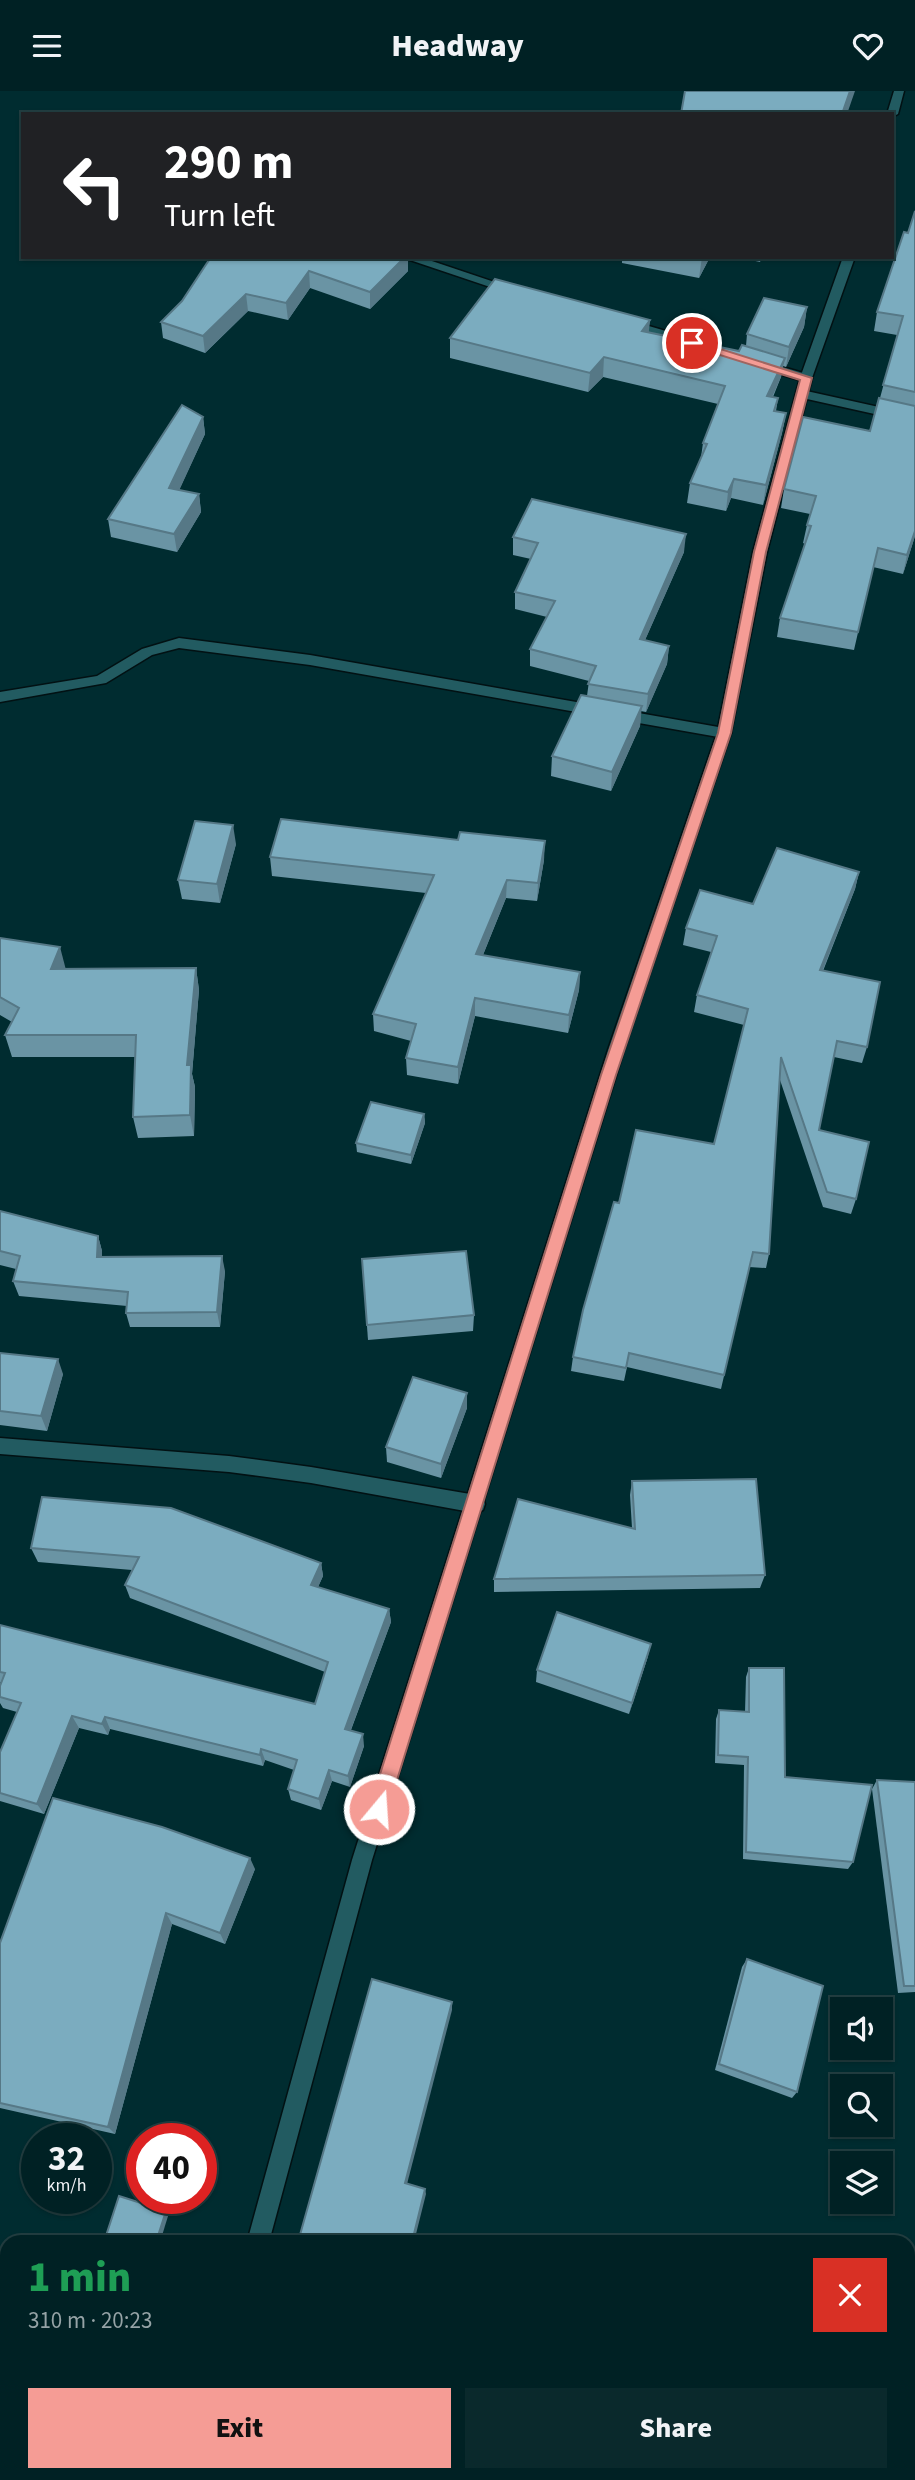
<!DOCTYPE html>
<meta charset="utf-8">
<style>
:root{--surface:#002124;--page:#0a292c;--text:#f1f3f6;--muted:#95a3a6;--line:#223e41;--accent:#f59c95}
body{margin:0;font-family:"Source Sans 3",sans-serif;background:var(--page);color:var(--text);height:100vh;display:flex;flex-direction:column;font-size:26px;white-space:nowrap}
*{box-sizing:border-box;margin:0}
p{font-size:23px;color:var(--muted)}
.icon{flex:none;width:38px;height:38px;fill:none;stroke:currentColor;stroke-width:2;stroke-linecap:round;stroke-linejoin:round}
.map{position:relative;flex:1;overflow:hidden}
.details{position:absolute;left:0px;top:2144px;width:915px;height:247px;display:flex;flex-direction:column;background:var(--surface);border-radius:21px 21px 0 0;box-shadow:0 2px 5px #0004,0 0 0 2px var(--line)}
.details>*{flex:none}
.hud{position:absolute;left:21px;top:21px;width:873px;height:147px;border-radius:0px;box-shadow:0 2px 5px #0004,0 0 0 2px var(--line);background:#202124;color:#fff;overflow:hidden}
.tools{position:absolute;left:830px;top:1906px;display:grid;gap:14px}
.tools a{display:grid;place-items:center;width:63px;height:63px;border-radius:0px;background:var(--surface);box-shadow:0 2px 5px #0004,0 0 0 2px var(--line);font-size:35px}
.speed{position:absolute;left:21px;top:2032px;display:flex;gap:14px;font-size:35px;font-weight:700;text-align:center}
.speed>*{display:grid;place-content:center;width:91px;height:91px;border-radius:50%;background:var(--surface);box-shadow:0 2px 5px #0004,0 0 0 2px var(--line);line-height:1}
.speed small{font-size:18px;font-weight:400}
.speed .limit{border:10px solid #d22;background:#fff;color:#111}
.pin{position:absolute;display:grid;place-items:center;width:60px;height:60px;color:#fff;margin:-30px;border:4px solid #fff;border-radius:50%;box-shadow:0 2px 7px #0007}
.me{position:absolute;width:77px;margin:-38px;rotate:18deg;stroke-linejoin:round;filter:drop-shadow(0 0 5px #0008)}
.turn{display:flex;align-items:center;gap:24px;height:147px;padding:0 28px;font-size:32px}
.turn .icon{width:91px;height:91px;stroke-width:2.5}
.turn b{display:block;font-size:49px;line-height:60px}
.round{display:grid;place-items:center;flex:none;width:74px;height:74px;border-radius:0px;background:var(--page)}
.headline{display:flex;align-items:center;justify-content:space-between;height:119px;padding:0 28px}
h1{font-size:42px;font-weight:800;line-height:52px;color:#1e9e55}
.cta{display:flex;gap:14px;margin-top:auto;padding:14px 28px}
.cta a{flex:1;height:80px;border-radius:0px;background:var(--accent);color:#111;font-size:28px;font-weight:800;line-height:80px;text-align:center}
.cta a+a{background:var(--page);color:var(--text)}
header{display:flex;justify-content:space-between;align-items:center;height:91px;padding:0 28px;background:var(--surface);font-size:32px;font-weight:800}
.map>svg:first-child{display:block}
</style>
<header><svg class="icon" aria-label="menu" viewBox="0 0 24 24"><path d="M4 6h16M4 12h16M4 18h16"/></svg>Headway<svg class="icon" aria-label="heart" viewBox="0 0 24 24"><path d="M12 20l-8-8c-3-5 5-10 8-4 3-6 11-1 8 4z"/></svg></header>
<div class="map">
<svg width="915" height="2389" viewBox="0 0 915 2389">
<rect width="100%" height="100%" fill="#002c30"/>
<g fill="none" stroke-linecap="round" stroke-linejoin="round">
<defs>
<g id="minor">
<path d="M 401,166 L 420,166 L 521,200 L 511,203 Z"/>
<path d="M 625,228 L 700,250 L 702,253 L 696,257 L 621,235 L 621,229 Z"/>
<path d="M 759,269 L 810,284 L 812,287 L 806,291 L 755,276 L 753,273 Z"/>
<path d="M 802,299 L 915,324 L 915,332 L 798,306 L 798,300 Z"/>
<path d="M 179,547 L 310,564 L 724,637 L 731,642 L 724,647 L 310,574 L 179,557 L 152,564 L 106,592 L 0,611 L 0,601 L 97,585 L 142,558 Z"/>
<path d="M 0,1347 L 229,1365 L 311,1376 L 476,1404 L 483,1407 L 485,1413 L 483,1419 L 476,1422 L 311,1392 L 229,1381 L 0,1363 Z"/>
<path d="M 565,2384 L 603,2384 L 605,2389 L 567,2389 Z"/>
</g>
<g id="tertiary">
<path d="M 894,0 L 904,0 L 898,23 L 892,26 L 892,23 L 887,23 Z"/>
<path d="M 843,166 L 855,166 L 812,287 L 767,461 L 731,642 L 624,959 L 372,1769 L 269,2151 L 247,2151 L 352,1769 L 608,959 L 717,642 L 753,461 L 800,287 Z"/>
<path d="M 182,2384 L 206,2384 L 204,2389 L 180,2389 Z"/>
</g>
</defs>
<use href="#minor" stroke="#021113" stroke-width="3"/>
<use href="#tertiary" stroke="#021113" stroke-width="3"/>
<use href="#minor" fill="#225b61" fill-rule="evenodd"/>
<use href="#tertiary" fill="#225b61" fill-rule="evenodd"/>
</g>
<g fill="#6a94a4">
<path d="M 915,120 L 915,445 L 903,483 L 873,476 L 854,559 L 777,546 L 780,527 L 805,453 L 803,452 L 807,434 L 810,423 L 781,417 L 784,398 L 870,340 L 880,307 L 897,244 L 874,240 L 877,221 L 908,142 Z"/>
<path d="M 211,166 L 408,166 L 408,180 L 370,218 L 310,197 L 288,229 L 248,220 L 205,262 L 163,247 L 161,231 L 182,210 Z"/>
<path d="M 622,166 L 710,166 L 699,187 L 622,172 Z"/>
<path d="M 737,166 L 762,166 L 760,171 Z"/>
<path d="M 807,216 L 804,236 L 786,276 L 783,275 L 781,286 L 773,306 L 778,307 L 776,320 L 786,322 L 782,342 L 763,414 L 731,407 L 726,420 L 687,412 L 690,392 L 701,366 L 703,352 L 718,313 L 603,286 L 588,301 L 450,267 L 450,247 L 650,229 L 648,242 L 739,260 L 746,255 L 747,243 Z"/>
<path d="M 203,326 L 205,343 L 179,399 L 199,403 L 201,421 L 177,461 L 111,446 L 108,428 Z"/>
<path d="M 513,446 L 684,461 L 645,549 L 669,555 L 667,573 L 646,621 L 641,620 L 640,635 L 611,700 L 551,685 L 552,665 L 587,605 L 589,590 L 530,575 L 530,558 L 547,526 L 515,518 L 515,501 L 531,468 L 513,464 Z"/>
<path d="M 236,753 L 220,812 L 182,808 L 178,789 Z"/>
<path d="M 270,766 L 544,769 L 537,810 L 506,807 L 483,864 L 580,881 L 579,899 L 568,942 L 475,925 L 458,993 L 407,984 L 406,967 L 411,950 L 374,940 L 373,923 L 426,802 L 272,785 Z"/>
<path d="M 859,781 L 855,798 L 823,880 L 867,956 L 862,972 L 834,966 L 819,1039 L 856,1108 L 851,1123 L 823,1116 L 780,989 L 769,1163 L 766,1177 L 749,1176 L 721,1298 L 627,1276 L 624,1290 L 571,1280 L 573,1266 L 619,1112 L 714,1053 L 744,934 L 694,921 L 697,904 L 711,861 L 683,854 L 686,837 L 753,813 Z"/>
<path d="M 0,847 L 66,878 L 196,877 L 199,899 L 192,983 L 195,996 L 194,1045 L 138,1047 L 133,1026 L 135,966 L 12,966 L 5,944 L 12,931 L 0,924 Z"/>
<path d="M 424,1023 L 425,1032 L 411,1073 L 357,1061 L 356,1052 Z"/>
<path d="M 0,1120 L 98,1145 L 102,1160 L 102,1166 L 225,1180 L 220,1236 L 130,1236 L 126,1222 L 127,1215 L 19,1205 L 13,1190 L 16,1178 L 0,1174 Z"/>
<path d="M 362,1168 L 474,1224 L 473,1240 L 368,1249 Z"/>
<path d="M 0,1262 L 63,1283 L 47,1340 L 0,1334 Z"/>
<path d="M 467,1302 L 467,1317 L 441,1387 L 387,1371 L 386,1356 Z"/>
<path d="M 632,1390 L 765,1484 L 760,1497 L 494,1501 L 494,1488 L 632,1437 L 630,1404 Z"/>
<path d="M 31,1457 L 321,1472 L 323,1485 L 318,1496 L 389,1518 L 391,1531 L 351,1639 L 364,1655 L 350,1696 L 332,1690 L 321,1719 L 291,1709 L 288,1698 L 294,1679 L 265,1669 L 263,1675 L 110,1638 L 108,1644 L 79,1637 L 44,1723 L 0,1710 L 0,1661 L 17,1621 L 3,1617 L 0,1612 L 0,1595 L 1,1592 L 0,1591 L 0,1534 L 315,1613 L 325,1581 L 130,1507 L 125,1494 L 132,1479 L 38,1471 Z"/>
<path d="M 648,1565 L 629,1623 L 536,1591 L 537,1579 Z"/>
<path d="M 749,1577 L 785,1686 L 853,1771 L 848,1778 L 743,1768 L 744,1674 L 715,1672 L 716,1628 L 719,1619 L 745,1621 L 746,1586 Z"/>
<path d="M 877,1689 L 915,1691 L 915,1901 L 898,1902 L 872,1698 Z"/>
<path d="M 255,1778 L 225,1853 L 172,1833 L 115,2043 L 0,2017 L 0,1852 Z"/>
<path d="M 747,1868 L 797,2001 L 792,2007 L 715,1979 L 742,1876 Z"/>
</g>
<g fill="#567886">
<path d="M 850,0 L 855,0 L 847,23 L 842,23 Z"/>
<path d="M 405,166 L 408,166 L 408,180 L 370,218 L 370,201 Z"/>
<path d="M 702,166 L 710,166 L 699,187 Z"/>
<path d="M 309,180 L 310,197 L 288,229 L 286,212 Z"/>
<path d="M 246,203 L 248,220 L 205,262 L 203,245 Z"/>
<path d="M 807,216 L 804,236 L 786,276 L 789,256 Z"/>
<path d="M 650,229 L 648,248 L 642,240 Z"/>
<path d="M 604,266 L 603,286 L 588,301 L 590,282 Z"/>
<path d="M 785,267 L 781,286 L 764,324 L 767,305 Z"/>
<path d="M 786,322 L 782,342 L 763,414 L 766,394 Z"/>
<path d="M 203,326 L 205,343 L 172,415 L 169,397 Z"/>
<path d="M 734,388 L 731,407 L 726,420 L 728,401 Z"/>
<path d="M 199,403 L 201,421 L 177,461 L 174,443 Z"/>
<path d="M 915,440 L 915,445 L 903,483 L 907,464 Z"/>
<path d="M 686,443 L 684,461 L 638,565 L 640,548 Z"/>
<path d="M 669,555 L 667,573 L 646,621 L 648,603 Z"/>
<path d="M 642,615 L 640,635 L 611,700 L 612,681 Z"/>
<path d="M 233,734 L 236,753 L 220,812 L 217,793 Z"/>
<path d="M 545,750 L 544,769 L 537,810 L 538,792 Z"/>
<path d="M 859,781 L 855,798 L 816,896 L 820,879 Z"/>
<path d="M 507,789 L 506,807 L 476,881 L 476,863 Z"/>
<path d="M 60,856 L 66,879 L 51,878 Z"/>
<path d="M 196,877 L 199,899 L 192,983 L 195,996 L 194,1045 L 190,1024 L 187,974 Z"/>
<path d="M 580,881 L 579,899 L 568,942 L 569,924 Z"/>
<path d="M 475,907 L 475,925 L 458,993 L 458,976 Z"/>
<path d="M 424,1023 L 425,1032 L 411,1073 L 411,1064 Z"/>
<path d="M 98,1145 L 102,1160 L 102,1181 L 97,1166 Z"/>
<path d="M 222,1165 L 225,1180 L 220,1236 L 217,1221 Z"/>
<path d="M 58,1268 L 63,1283 L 47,1340 L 41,1325 Z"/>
<path d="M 467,1302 L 467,1317 L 441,1387 L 441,1373 Z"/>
<path d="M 321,1472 L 323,1485 L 313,1507 L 311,1494 Z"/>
<path d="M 389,1518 L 391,1531 L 347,1649 L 345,1638 Z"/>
<path d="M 651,1553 L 648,1565 L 629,1623 L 632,1612 Z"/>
<path d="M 72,1625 L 79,1637 L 44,1723 L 37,1713 Z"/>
<path d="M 105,1626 L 110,1638 L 108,1644 L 102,1633 Z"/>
<path d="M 363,1643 L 364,1655 L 350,1696 L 348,1685 Z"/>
<path d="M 261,1658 L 265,1669 L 263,1675 L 260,1664 Z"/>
<path d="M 329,1679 L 332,1690 L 321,1719 L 319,1708 Z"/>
<path d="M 250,1767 L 255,1778 L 225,1853 L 220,1842 Z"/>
<path d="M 166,1822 L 172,1833 L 115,2043 L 108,2036 Z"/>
<path d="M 452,1911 L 452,1919 L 406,2097 L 405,2092 Z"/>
<path d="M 425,2098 L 426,2103 L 414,2151 L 412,2151 Z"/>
<path d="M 166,2120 L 169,2122 L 160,2151 L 156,2151 Z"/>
<path d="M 7,2264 L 7,2295 L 0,2315 L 0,2283 Z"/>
</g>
<g fill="#7bacbf" stroke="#567886" stroke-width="2">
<path d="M 685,0 L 850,0 L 842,23 L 681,23 Z"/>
<path d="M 915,120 L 915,301 L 883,294 L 903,225 L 877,221 L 904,141 L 908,142 Z"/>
<path d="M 211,166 L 405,166 L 370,201 L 309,180 L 286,212 L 246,203 L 203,245 L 161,231 L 182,210 Z"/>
<path d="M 495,188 L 650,229 L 642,240 L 739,260 L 742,254 L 785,267 L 767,305 L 778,307 L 774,320 L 786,322 L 766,394 L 734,388 L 728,401 L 690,392 L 707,353 L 703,352 L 725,295 L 604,266 L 590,282 L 450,247 Z"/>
<path d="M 764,207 L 807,216 L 789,256 L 747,243 Z"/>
<path d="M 879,307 L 915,315 L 915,440 L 907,464 L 878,457 L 858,541 L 780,527 L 811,435 L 807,434 L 816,405 L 784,398 L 803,326 L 870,340 Z"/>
<path d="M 182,314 L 203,326 L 169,397 L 199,403 L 174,443 L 108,428 Z"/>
<path d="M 532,408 L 686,443 L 640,548 L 669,555 L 648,603 L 588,593 L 596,575 L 530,558 L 555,510 L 515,501 L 538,452 L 513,446 Z"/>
<path d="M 581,604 L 642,615 L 612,681 L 552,665 Z"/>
<path d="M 281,728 L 458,749 L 460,741 L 545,750 L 538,792 L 507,789 L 476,863 L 580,881 L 569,924 L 475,907 L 458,976 L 406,967 L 416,933 L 373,923 L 434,784 L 270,766 Z"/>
<path d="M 195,730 L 233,734 L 217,793 L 178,789 Z"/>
<path d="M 777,757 L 859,781 L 820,879 L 880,891 L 867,956 L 837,950 L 819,1039 L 869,1051 L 856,1108 L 827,1101 L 781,966 L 769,1163 L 753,1161 L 724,1284 L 629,1262 L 626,1277 L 573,1266 L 583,1219 L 614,1111 L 619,1112 L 636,1039 L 714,1053 L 748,918 L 697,904 L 717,845 L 686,837 L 700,799 L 753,813 Z"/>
<path d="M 0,847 L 60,856 L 51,878 L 196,877 L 187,974 L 191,974 L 190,1024 L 133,1026 L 136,944 L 5,944 L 19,917 L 0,906 Z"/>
<path d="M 371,1011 L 424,1023 L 411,1064 L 356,1052 Z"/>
<path d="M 0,1120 L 98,1145 L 97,1166 L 222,1165 L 217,1221 L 126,1222 L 128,1201 L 13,1190 L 20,1165 L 0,1160 Z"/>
<path d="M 466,1160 L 474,1224 L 367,1234 L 362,1168 Z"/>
<path d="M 0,1262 L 58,1268 L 41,1325 L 0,1320 Z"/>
<path d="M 413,1286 L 467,1302 L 441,1373 L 386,1356 Z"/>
<path d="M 756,1388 L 765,1484 L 494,1488 L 518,1408 L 635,1438 L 632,1390 Z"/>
<path d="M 42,1406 L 171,1417 L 321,1472 L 311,1494 L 389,1518 L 345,1638 L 363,1643 L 348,1685 L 329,1679 L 319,1708 L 288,1698 L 297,1669 L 261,1658 L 260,1664 L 105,1626 L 102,1633 L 72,1625 L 37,1713 L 0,1702 L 0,1661 L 21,1612 L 0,1606 L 0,1595 L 5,1582 L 0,1581 L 0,1534 L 315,1613 L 328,1571 L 125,1494 L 139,1466 L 31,1457 Z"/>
<path d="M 557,1521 L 651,1553 L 632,1612 L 537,1579 Z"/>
<path d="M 749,1577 L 784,1577 L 785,1686 L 872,1694 L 853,1771 L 746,1761 L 748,1666 L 718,1664 L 719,1619 L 749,1621 Z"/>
<path d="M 877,1689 L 915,1691 L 915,1895 L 904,1895 Z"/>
<path d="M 53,1707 L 162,1736 L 250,1767 L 220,1842 L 166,1822 L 108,2036 L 0,2012 L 0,1852 Z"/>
<path d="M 747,1868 L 823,1895 L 797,2001 L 719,1973 Z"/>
<path d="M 372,1888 L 452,1911 L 405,2092 L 425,2098 L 412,2151 L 298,2151 Z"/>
<path d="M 119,2105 L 166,2120 L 156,2151 L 104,2151 Z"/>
<path d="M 0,2239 L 7,2242 L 7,2264 L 0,2283 Z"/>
<path d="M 908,2341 L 915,2342 L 915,2389 L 855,2389 L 836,2384 L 908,2384 Z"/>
</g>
<path fill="#f59c95" stroke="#9f6561" stroke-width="2" d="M 692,249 L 812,287 L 766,461 L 731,642 L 616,984 L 388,1718 L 385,1725 L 379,1727 L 372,1725 L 369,1718 L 601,984 L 718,642 L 754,461 L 800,289 L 688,254 L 688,250 Z"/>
</svg>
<div class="tools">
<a><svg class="icon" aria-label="sound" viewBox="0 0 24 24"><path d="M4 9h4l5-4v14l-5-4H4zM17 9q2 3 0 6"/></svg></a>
<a><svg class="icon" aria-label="search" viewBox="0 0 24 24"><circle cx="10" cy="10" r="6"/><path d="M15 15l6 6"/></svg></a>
<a><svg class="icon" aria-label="layers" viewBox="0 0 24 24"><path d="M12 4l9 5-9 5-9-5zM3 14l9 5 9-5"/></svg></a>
</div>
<div class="speed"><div>32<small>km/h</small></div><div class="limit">40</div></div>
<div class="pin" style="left:692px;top:252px;background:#d93025"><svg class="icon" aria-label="arrive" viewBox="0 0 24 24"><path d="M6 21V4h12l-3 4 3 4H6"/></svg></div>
<svg class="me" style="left:379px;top:1718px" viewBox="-20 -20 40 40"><circle r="17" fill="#f59c95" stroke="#fff" stroke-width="3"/><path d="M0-11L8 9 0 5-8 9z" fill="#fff"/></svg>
<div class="hud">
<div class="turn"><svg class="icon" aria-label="left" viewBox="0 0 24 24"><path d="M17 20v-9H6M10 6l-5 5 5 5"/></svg><div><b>290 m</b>Turn left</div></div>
</div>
<section class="details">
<div class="headline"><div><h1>1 min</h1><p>310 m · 20:23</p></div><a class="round" style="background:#d93025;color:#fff"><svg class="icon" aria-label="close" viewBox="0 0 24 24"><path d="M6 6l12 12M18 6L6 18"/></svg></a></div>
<div class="cta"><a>Exit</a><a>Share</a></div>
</section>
</div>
